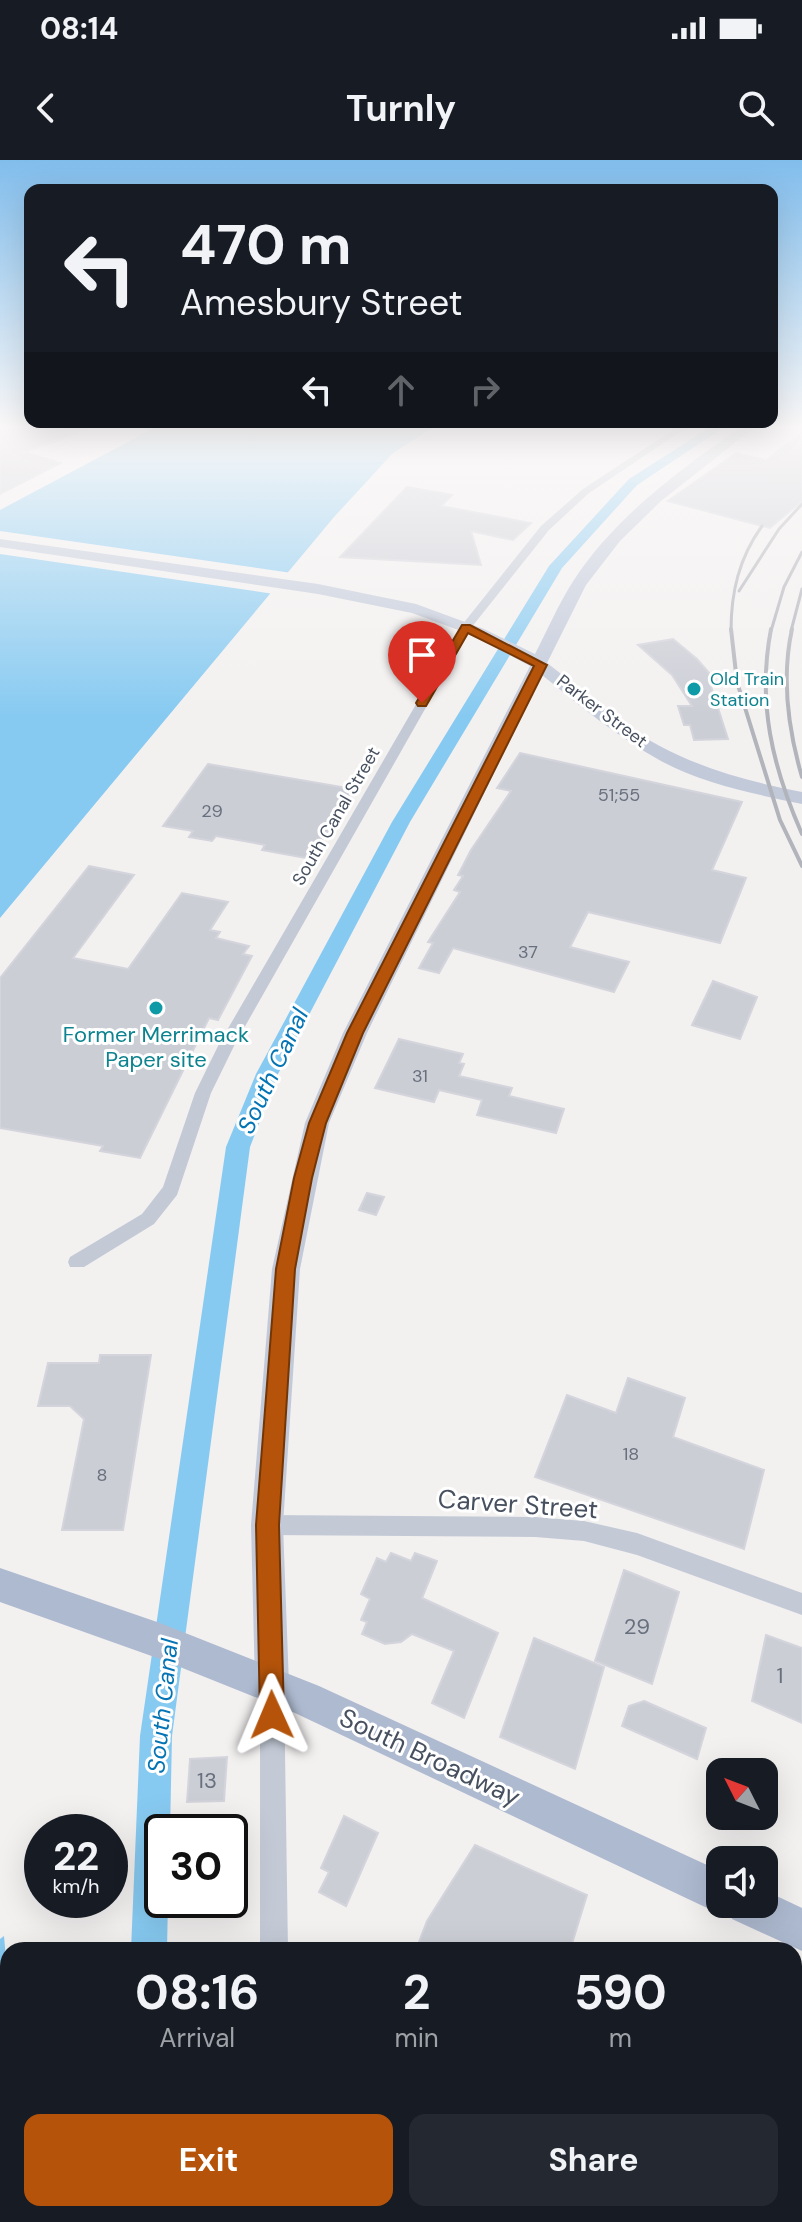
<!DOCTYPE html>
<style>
:root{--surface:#171b24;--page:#242831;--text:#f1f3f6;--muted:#9ea1a6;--accent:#b45309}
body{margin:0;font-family:"DM Sans",sans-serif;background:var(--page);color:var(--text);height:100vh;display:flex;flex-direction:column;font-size:30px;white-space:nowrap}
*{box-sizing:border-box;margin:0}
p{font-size:26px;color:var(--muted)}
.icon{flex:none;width:44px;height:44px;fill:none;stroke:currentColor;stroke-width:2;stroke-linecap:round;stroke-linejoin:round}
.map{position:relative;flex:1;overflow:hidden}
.side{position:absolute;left:0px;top:1782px;width:802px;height:280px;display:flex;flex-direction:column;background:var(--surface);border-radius:24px 24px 0 0;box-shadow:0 8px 32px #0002}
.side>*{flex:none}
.banner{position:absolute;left:24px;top:24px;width:754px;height:244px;border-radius:16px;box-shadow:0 8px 32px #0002;background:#171b24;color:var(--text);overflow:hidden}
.needle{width:52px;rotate:312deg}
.tools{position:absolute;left:706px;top:1598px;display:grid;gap:16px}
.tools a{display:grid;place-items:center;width:72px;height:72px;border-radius:16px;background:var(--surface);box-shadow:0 8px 32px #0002;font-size:40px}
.speed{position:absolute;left:24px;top:1654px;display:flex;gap:16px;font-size:40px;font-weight:700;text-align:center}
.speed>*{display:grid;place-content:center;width:104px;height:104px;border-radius:50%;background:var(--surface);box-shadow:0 8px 32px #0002;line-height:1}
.speed small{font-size:20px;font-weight:400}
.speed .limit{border:4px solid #111;border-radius:12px;background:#fff;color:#111}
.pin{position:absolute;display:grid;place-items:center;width:68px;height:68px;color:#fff;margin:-82px -34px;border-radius:50% 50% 50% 0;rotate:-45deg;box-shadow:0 0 8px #0007}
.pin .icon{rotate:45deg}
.me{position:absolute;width:88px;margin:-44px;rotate:359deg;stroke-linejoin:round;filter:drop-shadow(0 0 6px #0008)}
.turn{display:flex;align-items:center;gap:28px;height:168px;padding:0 24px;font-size:36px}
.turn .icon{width:104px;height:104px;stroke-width:2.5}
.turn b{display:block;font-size:56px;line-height:68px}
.lanes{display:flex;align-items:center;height:76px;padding:0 24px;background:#0003;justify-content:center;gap:40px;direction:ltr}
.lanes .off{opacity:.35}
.eta{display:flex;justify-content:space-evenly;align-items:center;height:136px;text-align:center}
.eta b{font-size:48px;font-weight:700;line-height:56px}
.action{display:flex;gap:16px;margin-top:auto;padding:16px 24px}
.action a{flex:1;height:92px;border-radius:16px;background:var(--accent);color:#fff;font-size:32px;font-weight:700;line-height:92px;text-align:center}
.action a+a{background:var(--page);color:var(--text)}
.status{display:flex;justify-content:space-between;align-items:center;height:56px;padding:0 40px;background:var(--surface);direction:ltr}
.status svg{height:22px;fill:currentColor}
header{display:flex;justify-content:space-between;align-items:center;height:104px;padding:0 24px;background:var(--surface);font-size:36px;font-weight:700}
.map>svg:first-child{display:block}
</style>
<div class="status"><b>08:14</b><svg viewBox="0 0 49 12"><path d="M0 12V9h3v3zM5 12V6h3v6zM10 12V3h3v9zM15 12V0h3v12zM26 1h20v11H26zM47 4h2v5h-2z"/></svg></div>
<header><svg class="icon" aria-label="back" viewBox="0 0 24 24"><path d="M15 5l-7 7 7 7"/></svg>Turnly<svg class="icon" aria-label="search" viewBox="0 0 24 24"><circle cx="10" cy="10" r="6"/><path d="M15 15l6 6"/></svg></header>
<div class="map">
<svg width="802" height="2062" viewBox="0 0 802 2062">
<rect width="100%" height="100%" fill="#f3f0f0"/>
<g fill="#87caf1">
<path d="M 158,266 L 435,266 L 393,293 L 334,357 L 0,758 L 0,350 Z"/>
<path d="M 4,1776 L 8,1822 L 8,2054 L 29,2054 L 30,2062 L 0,2062 L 0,1779 Z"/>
</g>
<path fill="#f3f0f0" d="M 0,371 L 292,413 L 274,434 L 0,394 Z"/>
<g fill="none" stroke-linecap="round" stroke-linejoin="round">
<path fill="#87caf1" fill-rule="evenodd" d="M 712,266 L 726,266 L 637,325 L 562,408 L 410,662 L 278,914 L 250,987 L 172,1576 L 170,1672 L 162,1672 L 162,1740 L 168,1740 L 167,1790 L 131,1790 L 140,1576 L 226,987 L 256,914 L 392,662 L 549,406 L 629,319 Z"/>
</g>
<g fill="#ccced6" stroke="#d4d5dc" stroke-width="2">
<path d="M 0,266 L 89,266 L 89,269 L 24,292 L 61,303 L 0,334 Z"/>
<path d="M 802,273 L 802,341 L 770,368 L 668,341 L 736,293 L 766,300 Z"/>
<path d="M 407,327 L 452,335 L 441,346 L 531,363 L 513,380 L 471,371 L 481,405 L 340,397 Z"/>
<path d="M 673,479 L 697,499 L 717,522 L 710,523 L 728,579 L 694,580 L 690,565 L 684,565 L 678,546 L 692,546 L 672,515 L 638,485 Z"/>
<path d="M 520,593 L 742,642 L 712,710 L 746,718 L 720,783 L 588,752 L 570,787 L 629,802 L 614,832 L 453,788 L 439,813 L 419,808 L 433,783 L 428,782 L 460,732 L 454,730 L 463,716 L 458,715 L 471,690 L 511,631 L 497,628 Z"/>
<path d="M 208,604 L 353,629 L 311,699 L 262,690 L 265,685 L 216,676 L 212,681 L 189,677 L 193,671 L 163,666 Z"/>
<path d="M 89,706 L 134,715 L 73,798 L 128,809 L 182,733 L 228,742 L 210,770 L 220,772 L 216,778 L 249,786 L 243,794 L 252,796 L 218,860 L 209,858 L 140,998 L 100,991 L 103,986 L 0,968 L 0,818 Z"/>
<path d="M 713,821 L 757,837 L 740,879 L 692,865 Z"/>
<path d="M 399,879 L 463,894 L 459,903 L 464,904 L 459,916 L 512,928 L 509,936 L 564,949 L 556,973 L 477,955 L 482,940 L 439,930 L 434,942 L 375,928 Z"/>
<path d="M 367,1033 L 384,1037 L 376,1055 L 359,1050 Z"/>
<path d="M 100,1195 L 151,1195 L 123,1370 L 62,1370 L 84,1259 L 70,1246 L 38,1246 L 48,1203 L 99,1203 Z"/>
<path d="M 628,1218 L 685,1238 L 673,1277 L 764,1310 L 744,1389 L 535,1317 L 567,1235 L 616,1253 Z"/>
<path d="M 391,1393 L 411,1401 L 415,1393 L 437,1401 L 422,1438 L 498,1473 L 464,1558 L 432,1543 L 454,1491 L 412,1474 L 401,1482 L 385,1484 L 362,1474 L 367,1462 L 361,1460 L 370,1439 L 361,1434 L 377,1398 L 386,1402 Z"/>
<path d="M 624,1410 L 679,1432 L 652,1524 L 595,1501 Z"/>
<path d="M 766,1475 L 802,1488 L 802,1563 L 752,1541 Z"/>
<path d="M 534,1478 L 604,1507 L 575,1609 L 500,1577 Z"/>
<path d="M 644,1541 L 706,1568 L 697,1599 L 622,1566 L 629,1546 Z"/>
<path d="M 227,1597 L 224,1641 L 187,1642 L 190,1599 Z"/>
<path d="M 344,1656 L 378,1673 L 346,1746 L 319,1732 L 329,1712 L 321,1708 Z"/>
<path d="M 475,1685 L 587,1735 L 570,1790 L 416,1790 L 427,1761 Z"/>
</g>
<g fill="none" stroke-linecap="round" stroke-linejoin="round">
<g fill="#c3cad6" fill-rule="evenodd">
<path d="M 679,266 L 689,266 L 589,333 L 549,370 L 471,468 L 235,884 L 211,933 L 177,1035 L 154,1064 L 84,1107 L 70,1107 L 68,1102 L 70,1097 L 142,1054 L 163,1027 L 195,933 L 219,884 L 462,465 L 541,366 L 583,329 Z"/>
<path d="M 267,1355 L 535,1357 L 584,1361 L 637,1373 L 802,1433 L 802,1455 L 637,1395 L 584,1381 L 535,1377 L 267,1375 L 259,1372 L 256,1365 L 259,1358 Z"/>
<path d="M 272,1513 L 280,1517 L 284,1525 L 288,1790 L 260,1790 L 260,1525 L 264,1517 Z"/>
</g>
<g fill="#c2cada" fill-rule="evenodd">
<path d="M 742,266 L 756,266 L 661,341 L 620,381 L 586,425 L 547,503 C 589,535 630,574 678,595 C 717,613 760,624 802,632 L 802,644 C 755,634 703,624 661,601 C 618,577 580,546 542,515 L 367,873 L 329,963 L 300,1109 L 283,1365 L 289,1525 L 284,1537 L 272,1542 L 260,1537 L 255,1525 L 251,1365 L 272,1109 L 305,963 L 343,873 L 530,506 L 472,475 L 412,453 L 318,434 L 0,387 L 0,379 L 318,424 L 416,444 L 484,469 L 535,494 C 547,471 558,445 572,423 C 614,357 679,311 742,266 Z"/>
<path d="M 802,1838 L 802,1915 L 794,1919 L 794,1841 Z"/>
<path d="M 741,2054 L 785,2054 L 784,2062 L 740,2062 Z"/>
</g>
<path fill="#aebad0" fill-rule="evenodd" d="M 0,1408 L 160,1463 L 319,1526 L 720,1711 L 720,1744 L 764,1744 L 764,1730 L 802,1748 L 802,1791 L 732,1759 L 728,1749 L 720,1753 L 705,1747 L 295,1553 L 160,1499 L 0,1442 Z"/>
<g stroke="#b2b4bb" stroke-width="3">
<path d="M 739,431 L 779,369 L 802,344"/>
<path d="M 731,471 C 731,432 739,398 762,366"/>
<path d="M 771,471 L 784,427 L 802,392"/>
<path d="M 791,471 L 802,429"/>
</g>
<g stroke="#b2b4bb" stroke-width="4">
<path d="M 731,469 L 737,522 L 780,660 L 802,706"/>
<path d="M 771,469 C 757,542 772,606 802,674"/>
<path d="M 792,469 C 781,519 788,569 802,617"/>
</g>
</g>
<linearGradient id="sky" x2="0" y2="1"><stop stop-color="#81bdec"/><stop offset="0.48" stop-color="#faf8f8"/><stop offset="1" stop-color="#faf8f8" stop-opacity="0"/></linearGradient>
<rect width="802" height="555" fill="url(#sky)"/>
<path fill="#b45309" stroke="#753606" stroke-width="2" d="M 462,465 L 470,465 L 547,505 L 363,873 L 326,963 L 312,1018 L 295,1109 L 279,1365 L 284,1555 L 281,1564 L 272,1567 L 263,1564 L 260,1555 L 256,1365 L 276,1109 L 294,1018 L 309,963 L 347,873 L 534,506 L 468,473 L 426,546 L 418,546 L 416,543 Z"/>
<g fill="#0f9aa8" stroke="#fff" stroke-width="3">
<circle cx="694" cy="529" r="8"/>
<circle cx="156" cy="848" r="8"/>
</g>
<g text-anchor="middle" stroke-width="6" stroke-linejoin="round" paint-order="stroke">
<g font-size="18" fill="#0d838f" stroke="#fff" text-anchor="start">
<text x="710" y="525">Old Train<tspan x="710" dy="21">Station</tspan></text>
</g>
<g font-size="18" fill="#47505f" stroke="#fff">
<text transform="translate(602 551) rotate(37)" y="6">Parker Street</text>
<text transform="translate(336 656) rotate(-60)" y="6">South Canal Street</text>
</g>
<g font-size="18" fill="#68707d">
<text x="619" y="641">51;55</text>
<text x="212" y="657">29</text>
<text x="528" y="798">37</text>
<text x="420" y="922">31</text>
<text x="631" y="1300">18</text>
<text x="102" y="1321">8</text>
</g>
<g font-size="22" fill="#0d838f" stroke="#fff">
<text x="156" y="882">Former Merrimack<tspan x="156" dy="25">Paper site</tspan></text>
</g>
<g font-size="22" fill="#68707d">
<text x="637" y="1474">29</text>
<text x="780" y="1523">1</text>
<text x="207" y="1628">13</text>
</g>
<g font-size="24" font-style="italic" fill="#0474b4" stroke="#fff">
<text transform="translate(273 911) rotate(-65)" y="8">South Canal</text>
<text transform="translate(163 1546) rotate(-84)" y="8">South Canal</text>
</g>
<g font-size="26" fill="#47505f" stroke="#fff">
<text transform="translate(518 1344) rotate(4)" y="9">Carver Street</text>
<text transform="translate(430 1597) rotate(25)" y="9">South Broadway</text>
</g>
</g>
</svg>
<div class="tools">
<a><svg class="needle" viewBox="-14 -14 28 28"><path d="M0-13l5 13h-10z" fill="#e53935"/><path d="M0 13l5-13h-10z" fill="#9ea1a6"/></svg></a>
<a><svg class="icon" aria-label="sound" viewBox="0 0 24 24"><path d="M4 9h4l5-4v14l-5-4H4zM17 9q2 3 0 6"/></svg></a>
</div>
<div class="speed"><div>22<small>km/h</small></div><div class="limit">30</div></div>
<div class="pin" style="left:422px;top:543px;background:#d93025"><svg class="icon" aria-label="arrive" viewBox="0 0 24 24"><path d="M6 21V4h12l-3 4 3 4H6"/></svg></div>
<svg class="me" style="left:272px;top:1555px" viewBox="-20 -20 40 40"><path d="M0-17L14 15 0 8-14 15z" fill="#b45309" stroke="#fff" stroke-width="4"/></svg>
<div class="banner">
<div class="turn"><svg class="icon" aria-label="left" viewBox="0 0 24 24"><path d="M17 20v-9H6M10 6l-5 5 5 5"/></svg><div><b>470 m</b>Amesbury Street</div></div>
<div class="lanes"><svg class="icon" aria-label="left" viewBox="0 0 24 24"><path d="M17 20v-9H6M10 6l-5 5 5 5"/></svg><svg class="icon off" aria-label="ahead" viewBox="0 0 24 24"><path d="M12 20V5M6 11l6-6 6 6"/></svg><svg class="icon off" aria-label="right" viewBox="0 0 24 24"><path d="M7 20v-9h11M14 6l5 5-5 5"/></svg></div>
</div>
<section class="side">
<div class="eta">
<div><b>08:16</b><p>Arrival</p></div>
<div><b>2</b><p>min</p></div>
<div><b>590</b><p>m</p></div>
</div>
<div class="action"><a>Exit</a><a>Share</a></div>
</section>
</div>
